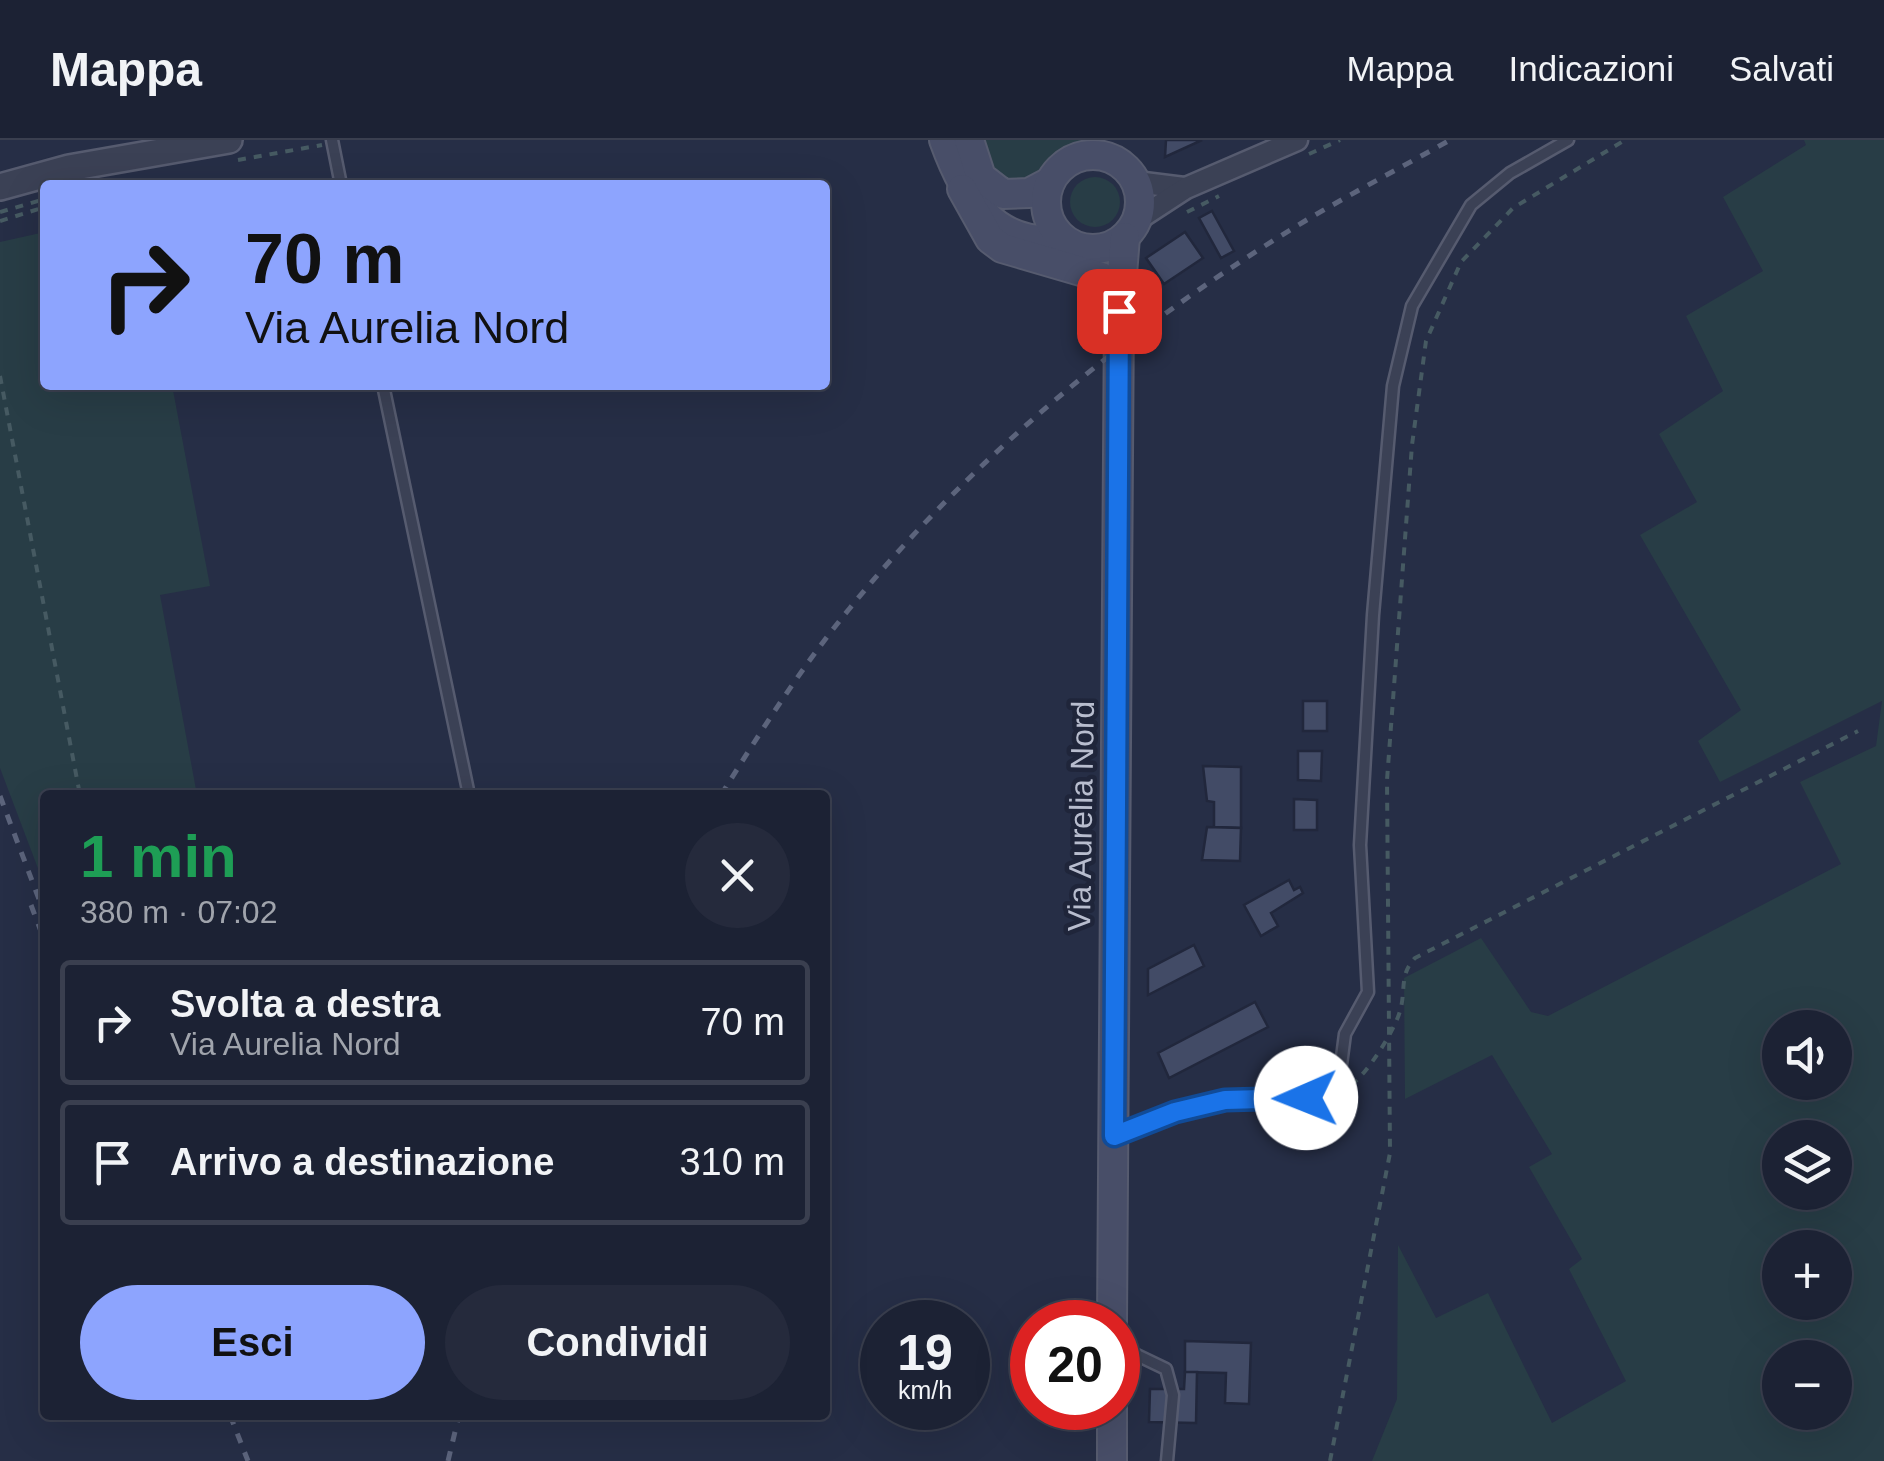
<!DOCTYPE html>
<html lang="it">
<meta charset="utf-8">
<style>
:root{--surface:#1c2234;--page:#252a3c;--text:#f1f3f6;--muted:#a0a4ac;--line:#3a3f4f;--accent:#8da4fe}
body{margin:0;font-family:Arial,sans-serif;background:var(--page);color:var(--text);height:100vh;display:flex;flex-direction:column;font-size:38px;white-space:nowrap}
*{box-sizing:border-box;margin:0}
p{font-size:32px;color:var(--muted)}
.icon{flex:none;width:55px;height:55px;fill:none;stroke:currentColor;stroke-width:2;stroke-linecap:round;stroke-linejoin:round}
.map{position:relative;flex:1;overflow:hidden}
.side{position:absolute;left:40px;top:650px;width:790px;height:630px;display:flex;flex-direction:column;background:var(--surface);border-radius:10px;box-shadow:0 10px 40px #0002,0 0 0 2px var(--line)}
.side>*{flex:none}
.guide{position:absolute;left:40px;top:40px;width:790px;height:210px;border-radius:10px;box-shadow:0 10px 40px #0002,0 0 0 2px var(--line);background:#8da4fe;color:#111;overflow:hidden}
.buttons{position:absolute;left:1762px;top:870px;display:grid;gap:20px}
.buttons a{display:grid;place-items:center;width:90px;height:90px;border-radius:50%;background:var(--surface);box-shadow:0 10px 40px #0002,0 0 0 2px var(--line);font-size:50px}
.speed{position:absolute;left:860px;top:1160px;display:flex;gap:20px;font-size:50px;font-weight:700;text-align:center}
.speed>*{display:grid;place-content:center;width:130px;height:130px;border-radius:50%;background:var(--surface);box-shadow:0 10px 40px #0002,0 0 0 2px var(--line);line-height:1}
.speed small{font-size:25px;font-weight:400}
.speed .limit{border:15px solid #d22;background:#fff;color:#111}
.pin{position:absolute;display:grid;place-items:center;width:85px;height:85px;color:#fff;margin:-42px;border-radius:20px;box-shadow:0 5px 15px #0006}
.me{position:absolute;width:110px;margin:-55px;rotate:269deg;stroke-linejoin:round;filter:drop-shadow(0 0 8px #0008)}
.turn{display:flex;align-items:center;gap:35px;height:210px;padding:0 40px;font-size:45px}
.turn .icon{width:130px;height:130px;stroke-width:2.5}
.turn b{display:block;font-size:70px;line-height:85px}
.round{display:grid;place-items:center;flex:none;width:105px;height:105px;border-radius:52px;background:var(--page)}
.summary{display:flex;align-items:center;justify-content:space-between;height:170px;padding:0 40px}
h1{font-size:60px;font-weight:800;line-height:75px;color:#1e9e55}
.button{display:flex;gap:20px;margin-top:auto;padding:20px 40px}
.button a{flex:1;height:115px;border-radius:60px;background:var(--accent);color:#111;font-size:40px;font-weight:800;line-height:115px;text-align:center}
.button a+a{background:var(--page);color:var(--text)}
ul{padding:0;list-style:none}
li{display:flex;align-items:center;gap:30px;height:125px;margin:0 20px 15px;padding:0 20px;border:5px solid var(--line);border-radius:10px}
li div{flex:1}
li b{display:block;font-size:38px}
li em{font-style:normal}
header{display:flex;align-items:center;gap:60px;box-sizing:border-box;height:140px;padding:0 50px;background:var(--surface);border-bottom:2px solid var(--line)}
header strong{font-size:48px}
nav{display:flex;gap:55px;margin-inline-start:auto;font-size:35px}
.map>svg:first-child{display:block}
</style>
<header>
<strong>Mappa</strong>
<nav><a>Mappa</a><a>Indicazioni</a><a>Salvati</a></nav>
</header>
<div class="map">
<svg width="1884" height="1321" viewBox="0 0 1884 1321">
<rect width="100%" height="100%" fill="#262e46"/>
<g fill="#283d46" fill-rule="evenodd">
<path d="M 974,0 L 1093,0 L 1068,8 L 1035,38 L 1002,45 Z"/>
<path d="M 1804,0 L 1884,0 L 1884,1321 L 1372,1321 L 1397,1259 L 1398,1105 L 1436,1178 L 1488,1153 L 1552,1283 L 1626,1241 L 1569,1129 L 1582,1119 L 1529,1027 L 1552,1014 L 1492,915 L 1405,959 L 1404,838 L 1481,798 L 1531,872 L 1548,876 L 1841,724 L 1800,642 L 1876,606 L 1882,561 L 1720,642 L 1698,601 L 1741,570 L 1640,395 L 1697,362 L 1659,294 L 1723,251 L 1686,176 L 1763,131 L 1723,57 L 1806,5 ZM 1780,888 L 1835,888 L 1835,942 L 1780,942 ZM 1780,998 L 1835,998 L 1835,1052 L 1780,1052 ZM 1780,1108 L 1835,1108 L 1835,1162 L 1780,1162 ZM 1780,1218 L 1835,1218 L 1835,1272 L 1780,1272 Z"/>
<circle cx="1095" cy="62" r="25"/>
<path d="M 45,92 L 45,245 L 172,245 L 210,446 L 160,455 L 197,655 L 45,655 L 45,747 L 0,628 L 0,102 Z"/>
</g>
<g fill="#424b66" stroke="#21273c" stroke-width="2.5">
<path d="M 1166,0 L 1202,0 L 1165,17 Z"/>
<path d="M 1212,71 L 1234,111 L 1221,118 L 1199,78 Z"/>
<path d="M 1185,92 L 1203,118 L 1164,144 L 1146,118 Z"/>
<rect x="1303" y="561" width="24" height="30"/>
<path d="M 1298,611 L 1322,611 L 1321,641 L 1298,640 Z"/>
<path d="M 1203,626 L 1241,627 L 1241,688 L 1214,687 L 1214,662 L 1207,661 Z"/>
<path d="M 1294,659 L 1317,660 L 1317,690 L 1294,690 Z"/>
<path d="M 1207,687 L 1241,688 L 1240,721 L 1202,720 Z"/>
<path d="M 1289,740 L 1294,750 L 1300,747 L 1303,753 L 1271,773 L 1278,786 L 1261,796 L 1244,765 Z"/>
<path d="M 1194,805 L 1204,826 L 1148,855 L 1148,829 Z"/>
<path d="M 1255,862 L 1268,887 L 1169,938 L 1158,913 Z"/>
<path d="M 1185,1201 L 1251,1203 L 1249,1264 L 1225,1263 L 1226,1233 L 1185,1232 Z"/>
<path d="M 1185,1232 L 1197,1232 L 1196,1283 L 1149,1282 L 1150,1249 L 1184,1249 Z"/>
</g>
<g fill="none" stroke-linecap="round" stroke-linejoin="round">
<defs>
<g id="service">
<path d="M 332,0 L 341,45"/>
<path d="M 383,245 L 469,655"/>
<path d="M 1115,996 C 1150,982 1188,964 1226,960 C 1266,955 1305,967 1339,940 L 1345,894 L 1368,852 L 1360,705 L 1373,475 L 1393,246 L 1412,166 L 1471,65 L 1510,33 L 1568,0"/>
<path d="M 1118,1206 L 1166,1229 L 1173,1255 L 1167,1321"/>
</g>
<g id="minor">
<path d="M 1136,42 L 1184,48"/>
<path d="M 1137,80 L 1186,48 L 1297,0"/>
</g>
<path id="tertiary" d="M 0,47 L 69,28 L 229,0"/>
<g id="secondary">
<path d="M 944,0 C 964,55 993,109 1062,99"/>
<path d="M 969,0 L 981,37 L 1003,54 L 1029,53 L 1050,42"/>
<circle cx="1093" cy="62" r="47"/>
<path d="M 962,49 L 990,99 L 1002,108 L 1101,137 L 1119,170"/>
<path d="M 1112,1182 L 1119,171 L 1125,97"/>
<path d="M 1112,1321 L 1112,1268"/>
</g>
</defs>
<use href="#service" stroke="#565b6f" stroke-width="15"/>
<use href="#minor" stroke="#565b6f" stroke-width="25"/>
<use href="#tertiary" stroke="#565b6f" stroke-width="30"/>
<use href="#secondary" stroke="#565b6f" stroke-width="32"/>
<g stroke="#465a62" stroke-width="4" stroke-dasharray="8 8" stroke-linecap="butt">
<path d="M 1309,14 L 1340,0"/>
<path d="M 238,20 L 322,5"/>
<path d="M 0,72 L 45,59"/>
<path d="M 1187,72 L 1219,56"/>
<path d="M 0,81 L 45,67"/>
<path d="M 0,236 L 80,655"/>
<path d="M 1351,945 C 1367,934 1395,890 1400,871 C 1406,852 1399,834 1415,818 L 1858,591"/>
<path d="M 1330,1321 L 1390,1013 L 1387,640 L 1412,305 L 1426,201 L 1461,122 L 1513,68 L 1625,0"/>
</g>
<use href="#service" stroke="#3b4155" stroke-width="10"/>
<use href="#minor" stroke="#3b4155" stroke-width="20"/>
<use href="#tertiary" stroke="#3b4155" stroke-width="25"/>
<use href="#secondary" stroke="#484e68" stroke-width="28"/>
<g stroke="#5c647c" stroke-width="5" stroke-dasharray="10 10" stroke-linecap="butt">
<path d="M 721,655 C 761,591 802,526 850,468 C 974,315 1136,183 1305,81 C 1352,53 1402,27 1450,0"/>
<path d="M 0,656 L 45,775"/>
<path d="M 31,765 L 45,802"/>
<path d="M 230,1275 L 248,1321"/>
<path d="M 448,1321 L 459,1275"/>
</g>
</g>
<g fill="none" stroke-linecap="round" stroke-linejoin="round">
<defs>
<path id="route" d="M 1119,171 L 1114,996 L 1175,972 L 1225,960 L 1306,958"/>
</defs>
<use href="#route" stroke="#114b97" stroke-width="25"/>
<use href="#route" stroke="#1a73e8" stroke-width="18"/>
</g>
<g text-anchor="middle" stroke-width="9" stroke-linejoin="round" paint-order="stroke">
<g font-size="32" fill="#b8bdce" stroke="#1f253a">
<text transform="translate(1081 676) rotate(-89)" y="11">Via Aurelia Nord</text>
</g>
</g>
</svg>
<div class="buttons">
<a><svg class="icon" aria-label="sound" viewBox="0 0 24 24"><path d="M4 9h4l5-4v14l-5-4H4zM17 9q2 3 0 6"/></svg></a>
<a><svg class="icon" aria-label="layers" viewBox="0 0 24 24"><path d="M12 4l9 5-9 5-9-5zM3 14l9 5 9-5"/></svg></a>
<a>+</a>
<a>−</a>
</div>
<div class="speed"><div>19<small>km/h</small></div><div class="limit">20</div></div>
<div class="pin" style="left:1119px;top:171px;background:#d93025"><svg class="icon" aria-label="arrive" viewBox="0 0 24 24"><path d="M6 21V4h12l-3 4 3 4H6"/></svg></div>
<svg class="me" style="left:1306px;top:958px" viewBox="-20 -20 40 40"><circle r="19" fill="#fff"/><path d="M0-13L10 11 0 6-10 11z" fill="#1a73e8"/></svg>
<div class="guide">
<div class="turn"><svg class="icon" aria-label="right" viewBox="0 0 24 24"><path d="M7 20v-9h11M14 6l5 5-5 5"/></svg><div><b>70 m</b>Via Aurelia Nord</div></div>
</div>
<section class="side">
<div class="summary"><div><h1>1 min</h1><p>380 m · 07:02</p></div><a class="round"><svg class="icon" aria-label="close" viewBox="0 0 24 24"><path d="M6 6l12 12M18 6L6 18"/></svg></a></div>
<ul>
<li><svg class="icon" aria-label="right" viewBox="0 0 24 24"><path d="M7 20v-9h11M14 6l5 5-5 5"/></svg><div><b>Svolta a destra</b><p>Via Aurelia Nord</p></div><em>70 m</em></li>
<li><svg class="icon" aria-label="arrive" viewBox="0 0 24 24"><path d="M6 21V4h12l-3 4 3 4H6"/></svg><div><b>Arrivo a destinazione</b></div><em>310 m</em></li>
</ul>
<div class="button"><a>Esci</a><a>Condividi</a></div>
</section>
</div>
